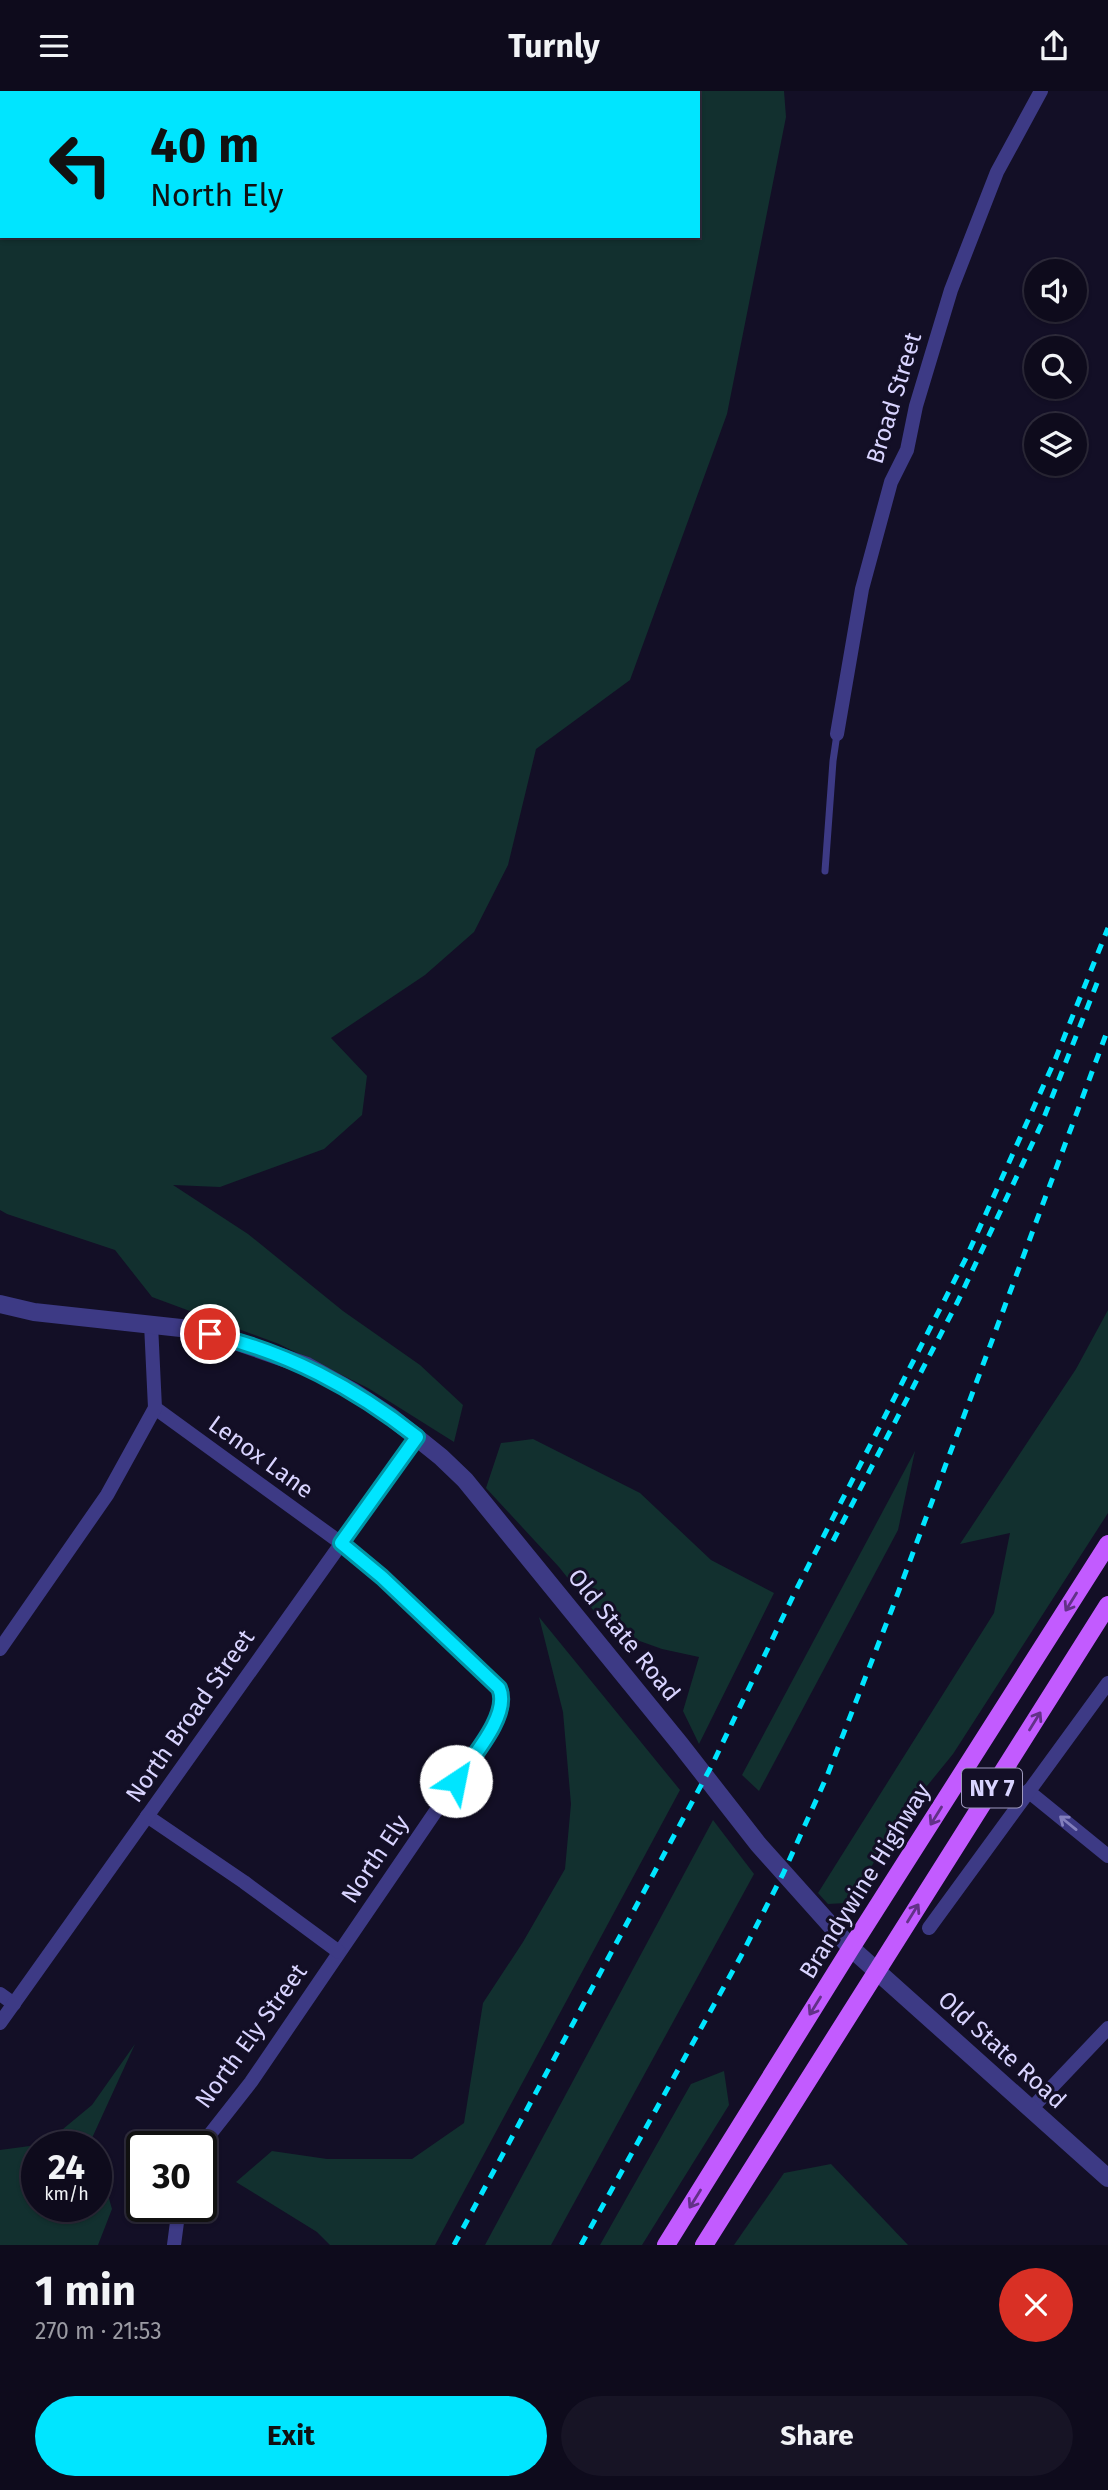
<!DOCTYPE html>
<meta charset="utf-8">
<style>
:root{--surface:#0e0b1c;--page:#171425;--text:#f1f3f6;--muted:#9b9ba3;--line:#2e2b3b;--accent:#00e5ff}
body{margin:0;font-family:"Fira Sans",sans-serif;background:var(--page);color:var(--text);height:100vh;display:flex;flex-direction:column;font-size:26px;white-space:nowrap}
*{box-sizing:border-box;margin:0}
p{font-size:23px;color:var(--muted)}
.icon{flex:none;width:38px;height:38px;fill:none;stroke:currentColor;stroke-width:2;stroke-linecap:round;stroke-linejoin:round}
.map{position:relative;height:2154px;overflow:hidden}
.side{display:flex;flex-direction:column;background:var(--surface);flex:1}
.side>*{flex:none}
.top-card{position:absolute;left:0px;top:0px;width:700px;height:147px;box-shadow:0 2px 5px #0004,0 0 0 2px var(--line);background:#00e5ff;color:#111;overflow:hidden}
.fabs{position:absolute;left:1024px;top:168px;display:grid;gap:14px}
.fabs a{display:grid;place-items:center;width:63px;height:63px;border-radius:50%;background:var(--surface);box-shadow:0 2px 5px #0004,0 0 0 2px var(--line);font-size:35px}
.speed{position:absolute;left:21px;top:2040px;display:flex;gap:14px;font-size:35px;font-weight:700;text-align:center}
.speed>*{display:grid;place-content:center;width:91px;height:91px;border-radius:50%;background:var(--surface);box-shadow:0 2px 5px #0004,0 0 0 2px var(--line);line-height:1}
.speed small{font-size:18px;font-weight:400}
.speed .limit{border:4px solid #111;border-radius:10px;background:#fff;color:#111}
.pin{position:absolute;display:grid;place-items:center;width:60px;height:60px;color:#fff;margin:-30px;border:4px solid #fff;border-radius:50%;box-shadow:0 2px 7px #0007}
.me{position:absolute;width:77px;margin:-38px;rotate:34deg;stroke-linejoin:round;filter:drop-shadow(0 0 5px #0008)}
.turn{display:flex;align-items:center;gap:24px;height:147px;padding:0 35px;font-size:32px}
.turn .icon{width:91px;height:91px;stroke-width:2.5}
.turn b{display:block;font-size:49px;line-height:60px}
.round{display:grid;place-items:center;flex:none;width:74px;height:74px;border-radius:37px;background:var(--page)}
.head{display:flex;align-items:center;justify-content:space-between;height:119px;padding:0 35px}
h1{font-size:42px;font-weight:700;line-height:52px}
.cta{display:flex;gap:14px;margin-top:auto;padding:14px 35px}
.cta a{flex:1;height:80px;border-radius:42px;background:var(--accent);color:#111;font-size:28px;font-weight:700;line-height:80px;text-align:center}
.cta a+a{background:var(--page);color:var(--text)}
header{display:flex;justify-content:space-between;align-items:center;height:91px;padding:0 35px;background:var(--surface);font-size:32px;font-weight:700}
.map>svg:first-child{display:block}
</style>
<header><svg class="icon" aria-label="menu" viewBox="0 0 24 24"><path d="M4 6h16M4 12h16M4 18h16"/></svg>Turnly<svg class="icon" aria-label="share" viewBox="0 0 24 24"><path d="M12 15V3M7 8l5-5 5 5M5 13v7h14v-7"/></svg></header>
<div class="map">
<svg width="1108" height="2154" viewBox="0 0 1108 2154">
<rect width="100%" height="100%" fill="#130f26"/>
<g fill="#12302f" fill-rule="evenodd">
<path d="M 0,0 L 784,0 L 786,26 L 727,323 L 630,589 L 536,658 L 508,774 L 474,841 L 425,884 L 331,947 L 367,985 L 362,1024 L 324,1058 L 220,1096 L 173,1094 L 248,1143 L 343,1220 L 420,1274 L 463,1314 L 454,1351 L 368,1297 L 279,1253 L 152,1206 L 115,1159 L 7,1123 L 0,1119 ZM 2,2 L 698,2 L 698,145 L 2,145 Z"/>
<path d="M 1108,1219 L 1108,1422 L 953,1663 L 892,1738 L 857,1802 L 846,1812 L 828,1813 L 818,1802 L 994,1522 L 1010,1442 L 960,1453 L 1076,1278 Z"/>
<path d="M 533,1348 L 640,1402 L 711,1469 L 774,1502 L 699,1653 L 683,1620 L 699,1566 L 662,1558 L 609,1539 L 559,1476 L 486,1397 L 501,1352 Z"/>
<path d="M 915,1360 L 898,1439 L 759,1700 L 742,1684 Z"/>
<path d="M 539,1526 L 680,1699 L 435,2154 L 330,2154 L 317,2141 L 236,2091 L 272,2060 L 327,2068 L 412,2068 L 464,2032 L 483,1912 L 523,1851 L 565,1778 L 571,1713 L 563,1621 Z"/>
<path d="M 713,1729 L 754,1783 L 551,2154 L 485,2154 Z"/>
<path d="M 135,1953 L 92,2047 L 94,2056 L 37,2056 L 37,2116 L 96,2116 L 96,2063 L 112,2118 L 98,2154 L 0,2154 L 0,2059 L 45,2053 L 92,2014 Z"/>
<path d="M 724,1980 L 729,2014 L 642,2154 L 600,2154 L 691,1993 Z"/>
<path d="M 831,2073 L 908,2154 L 734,2154 L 784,2082 Z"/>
</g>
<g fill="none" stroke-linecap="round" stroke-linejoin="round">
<path stroke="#3d3a85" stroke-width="7" d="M 825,780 L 833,670 L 837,643"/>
<g stroke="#3d3a85" stroke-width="14">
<path d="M 837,643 L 862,498 L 891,391 L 907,359 L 916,315 L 951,199 L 997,81 L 1041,0"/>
<path d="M 155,1317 L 341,1452 L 382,1486 L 470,1567 L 499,1597 L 502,1605 L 501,1620 L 485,1648 L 251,1991 L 200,2056"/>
<path d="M 0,1558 L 107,1404 L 155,1317 L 151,1233"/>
<path d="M 1028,1700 L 1108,1765"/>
<path d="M 147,1725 L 244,1791 L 339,1861"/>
<path d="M 929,1837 L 1108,1592"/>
<path d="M 0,1903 L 14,1913"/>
<path d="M 0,1932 L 417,1346"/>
<path d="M 1031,2018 L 1108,1937"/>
<path d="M 174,2154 L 179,2116"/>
</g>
<path stroke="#3d3a85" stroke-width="18" d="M 0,1213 L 34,1221 L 190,1238 L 229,1248 L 307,1275 L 352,1300 L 390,1325 L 441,1366 L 465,1389 L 680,1653 L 758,1753 L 851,1857 L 1108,2087"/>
<g stroke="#c25bff" stroke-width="18">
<path d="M 666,2154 L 851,1857 L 1108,1453"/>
<path d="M 704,2154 L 1108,1514"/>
</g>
<g stroke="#00e5ff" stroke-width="5" stroke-dasharray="10 9" stroke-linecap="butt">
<path d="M 833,1450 L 958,1210 L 1041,1034 L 1099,887"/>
<path d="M 454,2154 L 712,1674 L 794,1503 L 966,1167 L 1055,969 L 1108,837"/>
<path d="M 581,2154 L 741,1865 L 783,1783 L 827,1685 L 892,1518 L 1108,938"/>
</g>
</g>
<defs><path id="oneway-shaft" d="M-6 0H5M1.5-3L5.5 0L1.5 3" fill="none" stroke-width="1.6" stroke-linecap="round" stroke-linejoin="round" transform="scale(1.75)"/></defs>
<g stroke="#623188">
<use href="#oneway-shaft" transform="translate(1071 1511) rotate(122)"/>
<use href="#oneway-shaft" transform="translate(1035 1630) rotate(-58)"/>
<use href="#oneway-shaft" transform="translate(936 1725) rotate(122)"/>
<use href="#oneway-shaft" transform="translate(913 1822) rotate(-58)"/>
<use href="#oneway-shaft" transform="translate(815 1915) rotate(122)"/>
<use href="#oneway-shaft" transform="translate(695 2108) rotate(122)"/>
</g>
<use stroke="#837fbc" href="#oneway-shaft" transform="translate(1068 1732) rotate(-141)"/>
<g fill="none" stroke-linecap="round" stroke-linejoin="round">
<defs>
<path id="route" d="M 210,1243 C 289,1262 353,1296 417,1346 L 341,1452 L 382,1486 L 499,1597 C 511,1624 471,1667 456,1690"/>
</defs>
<use href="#route" stroke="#0095a6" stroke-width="18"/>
<use href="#route" stroke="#00e5ff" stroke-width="12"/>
</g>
<g text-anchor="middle" stroke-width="6" stroke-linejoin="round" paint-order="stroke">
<rect fill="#130f26" stroke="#9e99be" stroke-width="2" x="962" y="1677.5" width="60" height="39" rx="5"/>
<g font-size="23" font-weight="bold" fill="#d9d4ff">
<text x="992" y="1705">NY 7</text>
</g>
<g font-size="24" fill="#d9d4ff" stroke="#130f26">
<text transform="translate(894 307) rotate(-73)" y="8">Broad Street</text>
<text transform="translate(261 1366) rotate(36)" y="8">Lenox Lane</text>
<text transform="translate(624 1544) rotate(51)" y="8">Old State Road</text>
<text transform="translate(190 1625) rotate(-55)" y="8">North Broad Street</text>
<text transform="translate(375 1768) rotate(-56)" y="8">North Ely</text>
<text transform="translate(865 1790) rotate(-58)" y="8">Brandywine Highway</text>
<text transform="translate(251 1945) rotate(-54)" y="8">North Ely Street</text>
<text transform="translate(1002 1959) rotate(42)" y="8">Old State Road</text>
</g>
</g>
</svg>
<div class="fabs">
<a><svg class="icon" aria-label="sound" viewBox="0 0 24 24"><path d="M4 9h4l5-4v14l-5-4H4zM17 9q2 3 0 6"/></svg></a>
<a><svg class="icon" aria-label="search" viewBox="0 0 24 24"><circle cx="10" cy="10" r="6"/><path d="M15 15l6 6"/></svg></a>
<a><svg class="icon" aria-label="layers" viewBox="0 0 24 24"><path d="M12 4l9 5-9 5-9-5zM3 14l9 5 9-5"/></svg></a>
</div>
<div class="speed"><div>24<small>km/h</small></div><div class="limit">30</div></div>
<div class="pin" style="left:210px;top:1243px;background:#d93025"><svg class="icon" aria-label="arrive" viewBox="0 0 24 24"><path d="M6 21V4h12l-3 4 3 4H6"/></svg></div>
<svg class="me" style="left:456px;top:1690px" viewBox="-20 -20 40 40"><circle r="19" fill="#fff"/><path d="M0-13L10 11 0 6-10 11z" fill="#00e5ff"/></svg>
<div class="top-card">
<div class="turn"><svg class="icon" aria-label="left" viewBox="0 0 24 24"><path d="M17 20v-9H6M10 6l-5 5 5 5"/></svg><div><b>40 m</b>North Ely</div></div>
</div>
</div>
<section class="side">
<div class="head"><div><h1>1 min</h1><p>270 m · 21:53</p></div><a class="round" style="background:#d93025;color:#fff"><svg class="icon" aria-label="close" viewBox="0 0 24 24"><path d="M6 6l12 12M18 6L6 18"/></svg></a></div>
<div class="cta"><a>Exit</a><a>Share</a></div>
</section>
